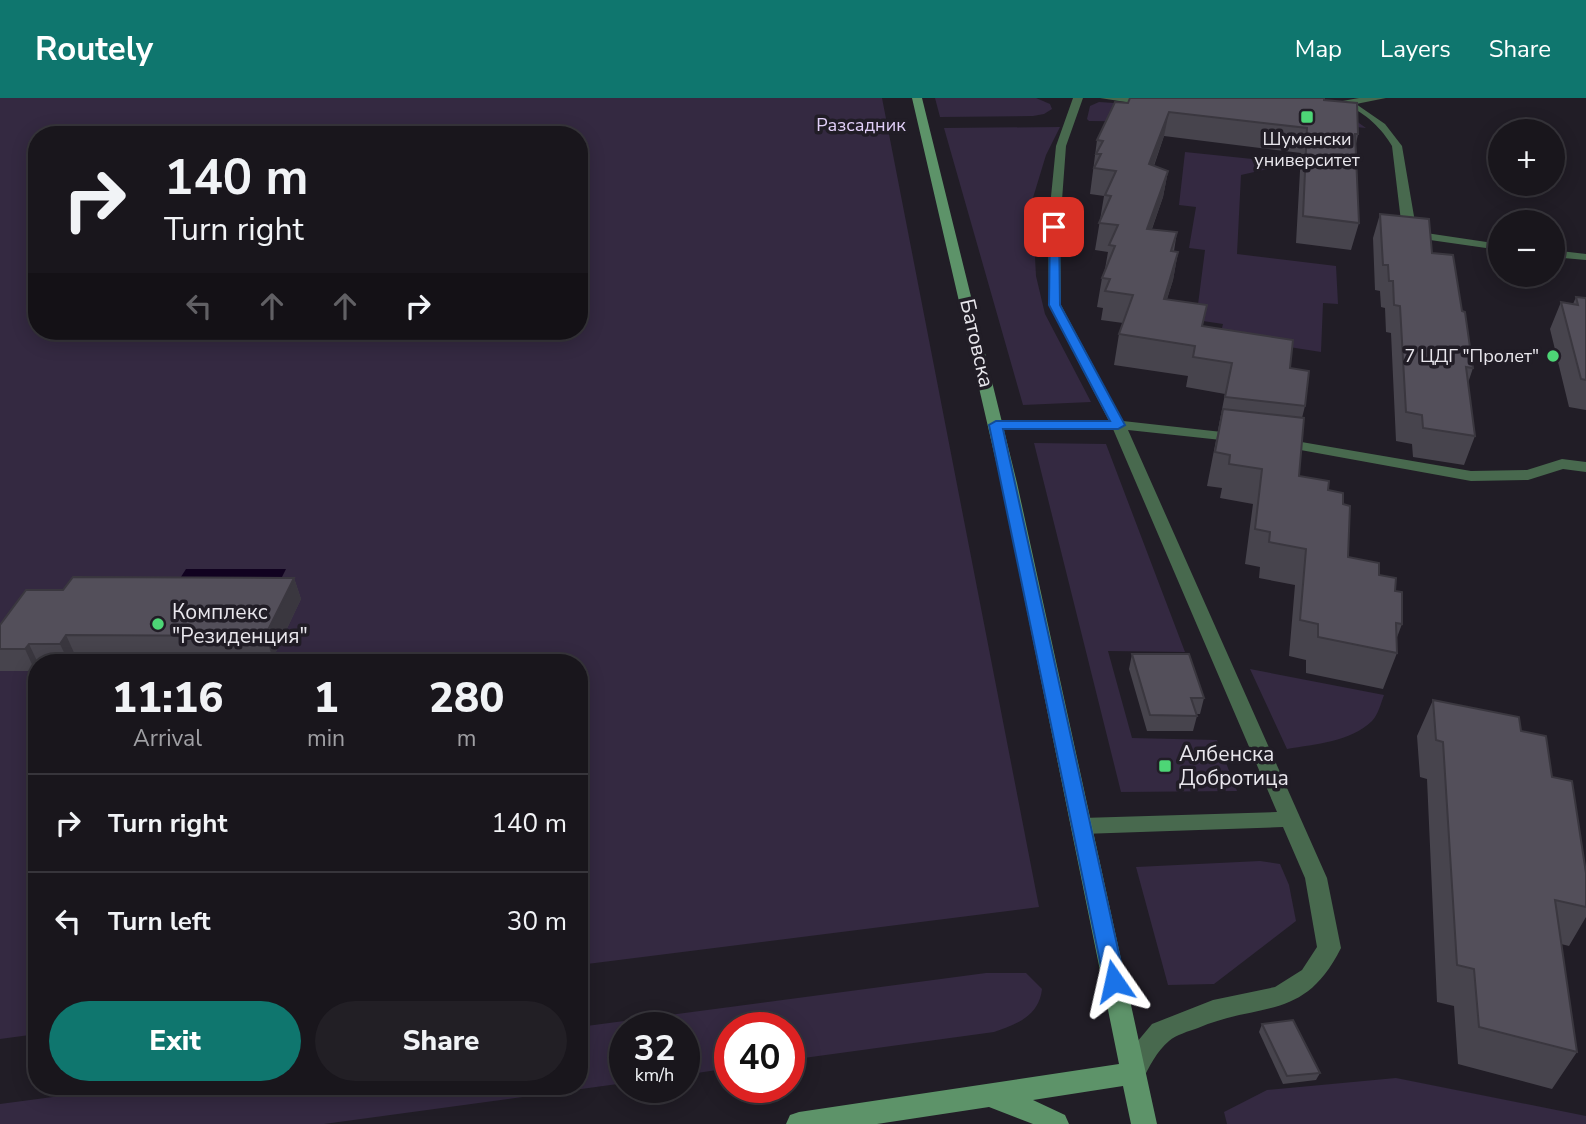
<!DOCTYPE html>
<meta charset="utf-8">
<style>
:root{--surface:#19161c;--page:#221f25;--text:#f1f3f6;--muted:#9f9fa3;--line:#37353b;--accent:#0f766e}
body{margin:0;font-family:"Nunito Sans",sans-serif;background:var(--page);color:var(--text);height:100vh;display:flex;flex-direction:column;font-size:26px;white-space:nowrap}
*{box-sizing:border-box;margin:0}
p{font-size:23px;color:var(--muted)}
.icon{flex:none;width:38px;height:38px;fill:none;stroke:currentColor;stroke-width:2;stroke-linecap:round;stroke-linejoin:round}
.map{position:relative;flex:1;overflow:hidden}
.panel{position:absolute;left:28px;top:556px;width:560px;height:441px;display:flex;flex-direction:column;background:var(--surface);border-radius:28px;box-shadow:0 4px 18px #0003,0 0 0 2px var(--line)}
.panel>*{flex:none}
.guide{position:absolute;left:28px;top:28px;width:560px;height:214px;border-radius:28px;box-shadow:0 4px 18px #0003,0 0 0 2px var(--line);background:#19161c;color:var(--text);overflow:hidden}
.tools{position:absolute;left:1488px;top:21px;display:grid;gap:14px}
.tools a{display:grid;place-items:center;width:77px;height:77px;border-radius:50%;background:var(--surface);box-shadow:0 4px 18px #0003,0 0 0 2px var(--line);font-size:35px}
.speed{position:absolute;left:609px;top:914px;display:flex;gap:14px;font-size:35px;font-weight:700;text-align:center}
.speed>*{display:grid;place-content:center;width:91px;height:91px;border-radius:50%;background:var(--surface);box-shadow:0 4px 18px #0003,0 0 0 2px var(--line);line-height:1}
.speed small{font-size:18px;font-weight:400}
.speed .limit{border:10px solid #d22;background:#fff;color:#111}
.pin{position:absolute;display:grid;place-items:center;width:60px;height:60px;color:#fff;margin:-30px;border-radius:14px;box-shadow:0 4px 10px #0006}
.me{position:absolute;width:77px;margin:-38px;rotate:349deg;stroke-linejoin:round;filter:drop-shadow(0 0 5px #0008)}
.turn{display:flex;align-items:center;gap:24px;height:147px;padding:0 21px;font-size:32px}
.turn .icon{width:91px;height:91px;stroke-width:2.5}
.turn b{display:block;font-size:49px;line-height:60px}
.lanes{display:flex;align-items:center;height:66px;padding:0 21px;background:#0003;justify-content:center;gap:35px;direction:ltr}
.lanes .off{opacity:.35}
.eta{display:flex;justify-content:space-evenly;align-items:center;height:119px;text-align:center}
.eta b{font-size:42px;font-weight:800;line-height:49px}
.action{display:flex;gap:14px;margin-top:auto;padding:14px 21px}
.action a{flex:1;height:80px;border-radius:42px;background:var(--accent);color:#fff;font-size:28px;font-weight:800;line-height:80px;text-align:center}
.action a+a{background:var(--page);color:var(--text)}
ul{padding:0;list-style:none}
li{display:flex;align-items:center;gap:21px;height:98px;padding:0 21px;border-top:2px solid var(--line)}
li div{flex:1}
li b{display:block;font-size:26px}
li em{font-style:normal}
header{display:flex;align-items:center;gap:42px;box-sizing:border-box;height:98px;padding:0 35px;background:var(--accent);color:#fff}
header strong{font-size:33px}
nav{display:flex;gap:38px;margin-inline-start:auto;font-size:24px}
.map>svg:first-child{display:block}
</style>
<header>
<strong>Routely</strong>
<nav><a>Map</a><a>Layers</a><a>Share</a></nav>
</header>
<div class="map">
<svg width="1586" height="1026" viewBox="0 0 1586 1026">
<rect width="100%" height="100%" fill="#211d26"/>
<g fill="#342941" fill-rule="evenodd">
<path d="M 0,0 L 882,0 L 1039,809 L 579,867 L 579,565 L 37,565 L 37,936 L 0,941 ZM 37,37 L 579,37 L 579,233 L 37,233 Z"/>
<path d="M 935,0 L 1036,0 L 1050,6 L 1052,11 L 1044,16 L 1033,18 L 940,19 Z"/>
<path d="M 1099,4 L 1352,20 L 1366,30 L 1327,26 L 1089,23 L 1087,21 L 1090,8 Z"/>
<path d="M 1060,29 L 1046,57 L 1032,103 L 1036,178 L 1045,216 L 1091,304 L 1023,307 L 944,30 Z"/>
<path d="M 1185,54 L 1282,64 L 1281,68 L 1241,77 L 1237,156 L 1336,168 L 1338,206 L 1323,205 L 1321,254 L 1220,238 L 1223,226 L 1196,222 L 1205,152 L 1189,150 L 1196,109 L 1179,107 Z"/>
<path d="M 1034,345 L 1106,346 L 1185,554 L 1108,553 L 1132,640 L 1217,642 L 1237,693 L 1121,694 Z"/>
<path d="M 1250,571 L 1384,597 C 1381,605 1378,617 1372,623 C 1350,644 1316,646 1287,651 Z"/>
<path d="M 1260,763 L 1280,766 L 1289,787 L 1296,823 L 1214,886 L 1168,887 L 1136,769 Z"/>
<path d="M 986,875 L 1026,875 L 1042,891 C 1039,918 1017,926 994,934 L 789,962 L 789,929 L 730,929 L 730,970 L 684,977 L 684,929 L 625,929 L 625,985 L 324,1026 L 0,1026 L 0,1006 L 128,989 L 579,989 L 579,929 Z"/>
<path d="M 1396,980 L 1586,1018 L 1586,1026 L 1227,1026 L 1224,1014 L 1267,992 Z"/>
</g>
<path fill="#110220" d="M 186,471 L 286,471 L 271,501 L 167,501 Z"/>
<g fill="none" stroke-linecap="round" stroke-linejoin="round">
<g fill="#48694e" fill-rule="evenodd">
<path d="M 1073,0 L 1083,0 L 1066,48 L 1060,129 L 1061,207 L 1123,323 L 1240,336 L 1247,340 L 1240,344 L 1128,332 L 1327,780 L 1341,850 C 1304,924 1261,903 1198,930 C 1189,933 1176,937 1169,943 C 1157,953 1149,969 1142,983 L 1133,986 L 1124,983 L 1120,975 L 1137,944 L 1152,926 L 1213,902 L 1275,889 L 1302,872 L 1317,849 L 1305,780 L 1283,729 L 1082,736 L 1075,734 L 1071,728 L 1075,722 L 1082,720 L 1277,714 L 1113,331 L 996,331 L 989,327 L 996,323 L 1109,323 L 1049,207 L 1048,129 L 1056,48 Z"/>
<path d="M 1100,0 L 1130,0 L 1156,5 L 1151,8 Z"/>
<path d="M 1359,0 L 1386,0 L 1356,6 L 1385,26 L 1402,48 L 1416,130 L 1426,135 L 1500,146 L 1500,152 L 1423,141 L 1407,134 L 1401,123 L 1392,48 C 1383,32 1365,14 1347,8 C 1338,5 1329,12 1320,7 Z"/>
<path d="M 1552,152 L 1586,156 L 1586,162 L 1552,159 Z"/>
<path d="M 1278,340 L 1471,373 L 1527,372 L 1562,361 L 1586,364 L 1586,374 L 1563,371 L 1528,382 L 1471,383 L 1273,347 L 1271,344 L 1273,341 Z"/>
</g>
<path fill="#5d9369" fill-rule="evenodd" d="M 912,0 L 922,0 L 1017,385 L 1157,1026 L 1131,1026 L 1123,988 L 1033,1002 L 1065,1017 L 1069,1026 L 1033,1026 L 989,1009 L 877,1026 L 786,1026 L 790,1017 L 799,1014 L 1119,966 L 1001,385 Z"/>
</g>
<g fill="#47444d">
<path d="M 1324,2 L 1358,36 L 1356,46 L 1359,125 L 1351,152 L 1296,145 L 1301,55 L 1164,38 L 1154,68 L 1168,73 L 1163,99 L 1152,131 L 1177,134 L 1174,153 L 1178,154 L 1173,182 L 1167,201 L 1203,228 L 1290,270 L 1305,308 L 1302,320 L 1299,378 L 1328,392 L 1343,406 L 1348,459 L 1379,477 L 1395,493 L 1402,526 L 1396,542 L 1397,555 L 1383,591 L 1306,575 L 1306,562 L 1289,558 L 1295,487 L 1259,480 L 1260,469 L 1245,466 L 1253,406 L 1220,400 L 1222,390 L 1207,388 L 1225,296 L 1186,289 L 1188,278 L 1114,267 L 1119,236 L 1123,225 L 1101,222 L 1103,210 L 1097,209 L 1102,180 L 1105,171 L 1108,154 L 1095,152 L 1104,98 L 1090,96 L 1097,42 L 1128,5 Z"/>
<path d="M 1380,116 L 1432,155 L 1462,213 L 1473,270 L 1468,285 L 1475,338 L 1464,367 L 1413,359 L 1412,346 L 1396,343 L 1391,235 L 1386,234 L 1385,210 L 1381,209 L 1380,193 L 1375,192 L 1373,140 Z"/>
<path d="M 1576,199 L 1586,200 L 1586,312 L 1569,309 L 1550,231 L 1561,204 L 1573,206 Z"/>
<path d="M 294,480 L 301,501 L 273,560 L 76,559 L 72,565 L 37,565 L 35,573 L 0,573 L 0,527 L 63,492 Z"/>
<path d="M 1132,556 L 1204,600 L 1200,616 L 1196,616 L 1197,618 L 1193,633 L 1147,633 L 1129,571 Z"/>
<path d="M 1433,602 L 1521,633 L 1552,679 L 1586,775 L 1586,819 L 1569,848 L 1561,846 L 1577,954 L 1552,991 L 1458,966 L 1454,908 L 1437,904 L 1427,681 L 1420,679 L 1417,638 Z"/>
<path d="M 1262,926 L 1320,975 L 1316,982 L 1283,986 L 1259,934 Z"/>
</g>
<g fill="#3a373f">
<path d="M 1169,14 L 1164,38 L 1145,92 L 1149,66 Z"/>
<path d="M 1168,73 L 1163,99 L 1142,158 L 1147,131 Z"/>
<path d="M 1178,154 L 1173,182 L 1158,230 L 1164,201 Z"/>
<path d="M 294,480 L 301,501 L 273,560 L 265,538 Z"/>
<path d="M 66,537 L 76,559 L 72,565 L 69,565 L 60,546 Z"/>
<path d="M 29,546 L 38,565 L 37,565 L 37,571 L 35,573 L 25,551 Z"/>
</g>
<g fill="#534f5a" stroke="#3a373f" stroke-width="2">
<path d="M 1130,0 L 1324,0 L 1324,2 L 1357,5 L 1358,36 L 1355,36 L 1359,125 L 1303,118 L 1307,30 L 1169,14 L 1149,66 L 1168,73 L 1147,131 L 1177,134 L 1171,153 L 1178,154 L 1164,201 L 1207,207 L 1202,228 L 1293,242 L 1290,270 L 1309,273 L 1305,308 L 1225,299 L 1232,265 L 1193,259 L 1195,248 L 1119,236 L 1133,197 L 1105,193 L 1110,181 L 1102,180 L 1115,148 L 1109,147 L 1118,127 L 1099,125 L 1111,98 L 1105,97 L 1116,73 L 1094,70 L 1101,56 L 1096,56 L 1103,43 L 1097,42 L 1115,4 L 1128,5 Z"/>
<path d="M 1380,116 L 1429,121 L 1432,155 L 1453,157 L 1462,213 L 1465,214 L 1473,270 L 1466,269 L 1475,338 L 1423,330 L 1422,317 L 1406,314 L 1400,208 L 1394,207 L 1393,183 L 1389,183 L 1388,167 L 1383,167 Z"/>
<path d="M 1576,199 L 1586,200 L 1586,282 L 1581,281 L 1561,204 L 1578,207 Z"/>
<path d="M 1223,311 L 1304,320 L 1299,378 L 1329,383 L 1328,392 L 1343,395 L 1343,406 L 1350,408 L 1348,459 L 1379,465 L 1379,477 L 1396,480 L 1395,493 L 1402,494 L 1402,526 L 1396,525 L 1397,555 L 1318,539 L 1318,526 L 1300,522 L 1306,451 L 1269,444 L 1270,434 L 1255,431 L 1262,371 L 1229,366 L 1230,357 L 1215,354 Z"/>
<path d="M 73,479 L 294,480 L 265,538 L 66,537 L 60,546 L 29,546 L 25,551 L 0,551 L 0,527 L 26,492 L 63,492 Z"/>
<path d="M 1132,556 L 1189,556 L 1204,600 L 1191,600 L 1197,618 L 1150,617 Z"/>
<path d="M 1433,602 L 1519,619 L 1521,633 L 1546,638 L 1552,679 L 1572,683 L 1586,775 L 1586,809 L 1555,802 L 1577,954 L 1479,929 L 1474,871 L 1457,867 L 1443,644 L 1436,642 Z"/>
<path d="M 1293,922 L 1320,975 L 1287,978 L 1262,926 Z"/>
</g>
<path fill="#1a73e8" stroke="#114b97" stroke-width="2" d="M 1050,126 L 1059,129 L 1060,207 L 1125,327 L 1118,331 L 1003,331 L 1125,883 L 1122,889 L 1114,892 L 1107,889 L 1104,883 L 989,327 L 996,323 L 1110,323 L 1049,207 Z"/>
<g fill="#4dd676" stroke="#211d26" stroke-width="2.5">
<rect x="1300" y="12" width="14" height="14" rx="3.5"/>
<circle cx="1553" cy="258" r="7"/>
<circle cx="158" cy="526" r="7"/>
<rect x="1158" y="661" width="14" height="14" rx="3.5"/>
</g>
<g text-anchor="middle" stroke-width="7" stroke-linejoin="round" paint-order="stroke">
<g font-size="18" fill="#e2d0f9" stroke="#211d26">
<text x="861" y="33">Разсадник</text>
</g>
<g font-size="18" fill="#e9e7ed" stroke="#211d26">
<text x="1307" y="47">Шуменски<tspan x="1307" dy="21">университет</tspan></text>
<text x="1539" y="264" text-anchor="end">7 ЦДГ "Пролет"</text>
</g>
<g font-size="21" fill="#e9e7ed" stroke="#211d26">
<text transform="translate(977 245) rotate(77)" y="7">Батовска</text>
</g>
<g font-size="21" fill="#e9e7ed" stroke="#211d26" text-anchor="start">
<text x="172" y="521">Комплекс<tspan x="172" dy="24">"Резиденция"</tspan></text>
<text x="1179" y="663">Албенска<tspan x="1179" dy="24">Добротица</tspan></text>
</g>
</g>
</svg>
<div class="tools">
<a>+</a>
<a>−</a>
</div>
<div class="speed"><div>32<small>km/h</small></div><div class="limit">40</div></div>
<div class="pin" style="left:1054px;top:129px;background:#d93025"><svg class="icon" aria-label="arrive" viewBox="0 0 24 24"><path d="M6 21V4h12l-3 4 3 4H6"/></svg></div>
<svg class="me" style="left:1114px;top:883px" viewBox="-20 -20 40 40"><path d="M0-17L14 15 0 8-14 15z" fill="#1a73e8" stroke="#fff" stroke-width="4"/></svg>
<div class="guide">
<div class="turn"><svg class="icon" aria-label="right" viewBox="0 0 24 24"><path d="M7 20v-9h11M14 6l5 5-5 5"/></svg><div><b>140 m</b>Turn right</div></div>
<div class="lanes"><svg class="icon off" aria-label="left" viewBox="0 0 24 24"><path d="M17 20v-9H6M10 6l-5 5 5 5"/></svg><svg class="icon off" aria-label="ahead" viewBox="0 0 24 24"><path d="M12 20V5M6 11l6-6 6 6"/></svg><svg class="icon off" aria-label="ahead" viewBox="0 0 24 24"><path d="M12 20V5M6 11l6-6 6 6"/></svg><svg class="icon" aria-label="right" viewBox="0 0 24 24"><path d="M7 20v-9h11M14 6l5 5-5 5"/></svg></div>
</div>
<section class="panel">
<div class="eta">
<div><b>11:16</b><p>Arrival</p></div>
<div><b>1</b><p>min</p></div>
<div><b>280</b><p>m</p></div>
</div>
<ul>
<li><svg class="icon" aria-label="right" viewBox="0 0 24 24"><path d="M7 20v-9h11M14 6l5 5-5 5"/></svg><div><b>Turn right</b></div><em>140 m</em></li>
<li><svg class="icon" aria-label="left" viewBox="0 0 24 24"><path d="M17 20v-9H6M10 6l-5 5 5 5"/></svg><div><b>Turn left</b></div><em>30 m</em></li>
</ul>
<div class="action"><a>Exit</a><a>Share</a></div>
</section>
</div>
